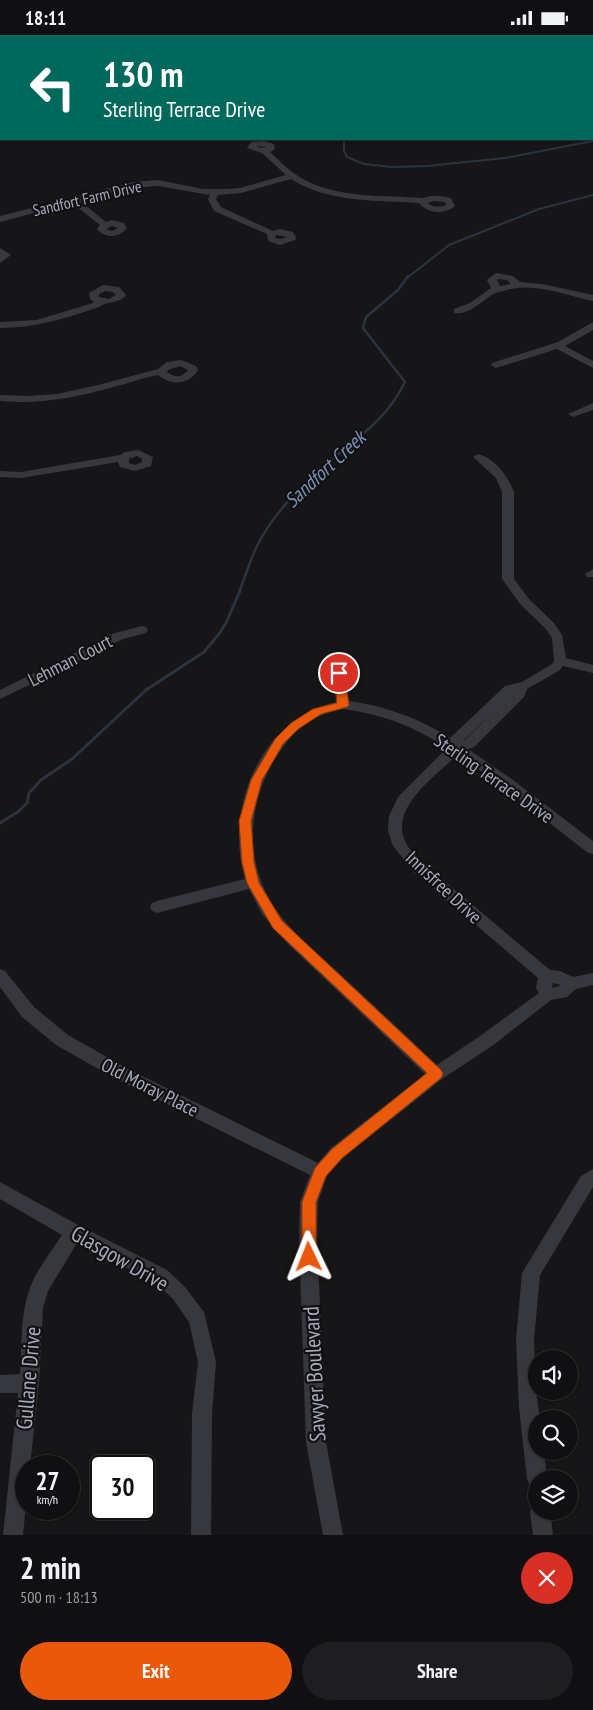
<!DOCTYPE html>
<meta charset="utf-8">
<style>
:root{--surface:#101012;--page:#1e1e20;--text:#f1f3f6;--muted:#9c9d9f;--line:#303032;--accent:#ea580c}
body{margin:0;font-family:"PT Sans Narrow",sans-serif;background:var(--page);color:var(--text);height:100vh;display:flex;flex-direction:column;font-size:19px;white-space:nowrap}
*{box-sizing:border-box;margin:0}
p{font-size:16px;color:var(--muted)}
.icon{flex:none;width:28px;height:28px;fill:none;stroke:currentColor;stroke-width:2;stroke-linecap:round;stroke-linejoin:round}
.map{position:relative;height:1500px;overflow:hidden}
.details{display:flex;flex-direction:column;background:var(--surface);flex:1}
.details>*{flex:none}
.top-card{position:absolute;left:0px;top:0px;width:594px;height:105px;box-shadow:0 1px 4px #0004,0 0 0 1px var(--line);background:#00695c;color:#fff;overflow:hidden}
.controls{position:absolute;left:528px;top:1315px;display:grid;gap:10px}
.controls a{display:grid;place-items:center;width:50px;height:50px;border-radius:50%;background:var(--surface);box-shadow:0 1px 4px #0004,0 0 0 1px var(--line);font-size:25px}
.speed{position:absolute;left:15px;top:1420px;display:flex;gap:10px;font-size:25px;font-weight:700;text-align:center}
.speed>*{display:grid;place-content:center;width:65px;height:65px;border-radius:50%;background:var(--surface);box-shadow:0 1px 4px #0004,0 0 0 1px var(--line);line-height:1}
.speed small{font-size:12px;font-weight:400}
.speed .limit{border:2px solid #111;border-radius:8px;background:#fff;color:#111}
.pin{position:absolute;display:grid;place-items:center;width:42px;height:42px;color:#fff;margin:-21px;border:2px solid #fff;border-radius:50%;box-shadow:0 1px 5px #0007}
.me{position:absolute;width:55px;margin:-28px;rotate:358deg;stroke-linejoin:round;filter:drop-shadow(0 0 4px #0008)}
.turn{display:flex;align-items:center;gap:18px;height:105px;padding:0 20px;font-size:22px}
.turn .icon{width:65px;height:65px;stroke-width:2.5}
.turn b{display:block;font-size:35px;line-height:42px}
.round{display:grid;place-items:center;flex:none;width:52px;height:52px;border-radius:26px;background:var(--page)}
.headline{display:flex;align-items:center;justify-content:space-between;height:85px;padding:0 20px}
h1{font-size:30px;font-weight:700;line-height:38px}
.cta{display:flex;gap:10px;margin-top:auto;padding:10px 20px}
.cta a{flex:1;height:58px;border-radius:30px;background:var(--accent);color:#fff;font-size:20px;font-weight:700;line-height:58px;text-align:center}
.cta a+a{background:var(--page);color:var(--text)}
.status{display:flex;justify-content:space-between;align-items:center;height:35px;padding:0 25px;background:var(--surface);direction:ltr}
.status svg{height:14px;fill:currentColor}
.map>svg:first-child{display:block}
</style>
<div class="status"><b>18:11</b><svg viewBox="0 0 49 12"><path d="M0 12V9h3v3zM5 12V6h3v6zM10 12V3h3v9zM15 12V0h3v12zM26 1h20v11H26zM47 4h2v5h-2z"/></svg></div>
<div class="map">
<svg width="593" height="1500" viewBox="0 0 593 1500">
<rect width="100%" height="100%" fill="#161618"/>
<g fill="none" stroke-linecap="round" stroke-linejoin="round">
<g stroke="#2b333e" stroke-width="2">
<path d="M 344,104 L 344,116 L 347,122 L 364,129 L 392,132 L 427,131 L 505,123 L 593,106"/>
<path d="M 407,243 L 449,210 L 539,174 L 593,160"/>
</g>
<path stroke="#2b333e" stroke-width="2.5" d="M 239,557 C 245,542 250,526 257,511 C 271,482 296,456 320,434 C 353,405 385,388 405,347 L 363,293 L 366,282 L 398,255 L 408,241"/>
<path stroke="#2b333e" stroke-width="3" d="M 0,788 L 19,776 L 27,768 L 29,758 L 41,745 L 72,724 L 146,655 L 204,617 L 219,599 L 226,588 L 240,556"/>
<g fill="#37373e" fill-rule="evenodd">
<path d="M 356,0 L 370,0 L 371,1 L 357,1 Z"/>
<rect x="0" y="5" width="1" height="4"/>
<path d="M 264,106 L 274,109 L 275,114 L 270,117 C 280,126 290,137 303,144 C 340,164 384,160 424,163 C 432,159 442,161 451,163 L 455,171 C 444,180 428,179 419,168 C 376,165 328,168 291,144 L 241,158 L 218,160 L 216,164 L 221,172 L 273,196 L 280,194 L 293,197 L 296,203 L 295,205 L 280,210 L 268,206 L 267,199 L 214,176 L 208,164 L 210,160 L 158,151 L 133,153 L 80,166 L 106,187 L 112,185 L 124,188 L 127,193 C 119,203 105,204 97,194 L 100,190 L 72,168 L 0,187 L 0,181 L 133,147 L 158,145 L 203,154 L 226,154 L 240,153 L 286,140 L 262,118 L 247,113 L 251,107 ZM 257,111 L 267,112 L 260,113 ZM 433,166 L 445,167 L 446,170 C 440,172 433,173 428,168 ZM 112,191 L 118,193 L 112,196 L 106,194 ZM 276,200 L 287,202 L 280,204 L 275,203 Z"/>
<path d="M 0,213 L 11,220 L 0,228 Z"/>
<path d="M 496,238 L 513,241 L 520,247 L 542,249 L 593,260 L 593,266 C 569,261 541,250 517,253 C 510,254 500,256 494,259 C 482,265 469,281 454,278 L 454,274 L 470,268 L 491,253 L 487,245 ZM 498,244 L 507,245 L 511,249 L 500,251 L 497,245 Z"/>
<path d="M 103,250 L 119,252 L 126,260 C 118,270 108,265 99,272 C 67,283 35,293 0,293 L 0,287 L 37,285 L 93,268 L 94,267 L 90,264 L 89,258 ZM 105,256 L 113,257 L 116,260 L 109,264 L 99,262 L 99,259 Z"/>
<path d="M 593,287 L 593,295 L 565,311 L 593,326 L 593,333 L 557,314 L 496,333 L 491,330 L 492,328 L 558,307 Z"/>
<path d="M 181,325 L 196,331 L 198,335 C 189,350 171,351 158,340 C 144,342 131,348 117,351 C 79,362 40,370 0,366 L 0,360 L 29,361 L 57,359 L 98,350 L 158,334 L 167,327 ZM 180,331 L 188,335 C 182,343 175,343 167,337 L 168,335 Z"/>
<path d="M 593,368 L 593,375 L 573,382 L 568,379 Z"/>
<path d="M 138,415 L 153,422 L 151,431 L 135,436 L 120,432 L 118,427 L 21,443 L 0,442 L 0,436 L 21,437 L 120,420 L 125,417 ZM 137,421 L 142,424 L 142,427 L 135,430 L 129,428 L 129,424 Z"/>
<path d="M 478,419 C 495,423 508,441 514,457 L 514,544 L 529,564 L 554,588 L 562,600 L 566,623 L 593,630 L 593,638 L 563,631 L 560,635 L 527,654 L 524,662 L 474,712 L 468,714 L 513,745 L 593,806 L 593,819 L 588,818 L 504,752 L 457,720 C 436,741 388,773 406,808 C 410,816 418,823 424,829 L 550,935 L 560,936 L 573,942 L 593,938 L 593,950 L 576,954 L 567,962 L 551,965 L 492,1011 L 442,1044 L 343,1123 L 327,1141 L 318,1167 L 317,1203 L 326,1407 L 343,1500 L 323,1500 L 306,1407 L 299,1203 L 300,1167 L 310,1140 L 118,1045 L 56,1010 L 22,982 L 0,952 L 0,934 L 5,936 L 34,972 L 68,1000 L 130,1035 L 318,1128 L 331,1113 L 425,1039 L 287,908 L 262,879 L 249,854 L 157,878 L 152,876 L 150,872 L 152,868 L 157,866 L 245,844 C 224,774 260,684 336,667 L 333,638 L 334,635 L 344,635 L 345,638 L 349,666 C 385,671 419,683 450,703 L 505,651 L 522,647 L 552,629 L 554,626 L 552,603 L 546,594 L 521,570 L 502,544 L 502,457 L 496,443 L 473,422 ZM 344,674 C 385,680 413,691 447,713 L 398,762 L 389,781 L 388,796 L 393,811 L 414,837 L 538,943 L 536,953 L 539,958 L 480,1001 L 437,1030 C 406,1000 374,971 342,941 C 321,921 298,903 280,880 C 247,838 245,780 270,733 C 286,703 308,679 344,674 ZM 495,675 L 464,706 L 463,706 L 464,705 ZM 553,948 L 561,950 L 552,953 Z"/>
<path d="M 593,534 L 593,542 L 587,542 L 585,539 Z"/>
<path d="M 142,591 L 146,592 L 148,595 L 146,598 L 123,604 L 0,664 L 0,655 L 115,598 Z"/>
<path d="M 593,1134 L 593,1152 L 540,1240 L 534,1305 L 536,1356 L 540,1384 L 536,1384 L 536,1416 L 544,1416 L 547,1444 L 536,1444 L 536,1454 L 530,1451 L 527,1444 L 519,1372 L 516,1305 L 522,1238 L 581,1141 Z"/>
<path d="M 0,1147 L 80,1191 L 167,1235 L 185,1252 L 204,1277 L 216,1327 L 212,1379 L 211,1500 L 191,1500 L 192,1379 L 198,1327 L 189,1287 L 173,1264 L 155,1247 L 77,1208 L 48,1256 L 43,1273 L 39,1348 L 30,1431 L 26,1431 L 26,1470 L 23,1500 L 3,1500 L 18,1358 L 0,1358 L 0,1340 L 20,1339 C 22,1311 20,1280 30,1253 C 37,1234 51,1217 62,1200 L 0,1164 Z"/>
<path d="M 536,1467 L 536,1476 L 550,1476 L 553,1500 L 533,1500 L 530,1476 L 533,1469 Z"/>
</g>
<g fill="#52535d" fill-rule="evenodd">
<rect x="592" y="28" width="1" height="6"/>
<rect x="0" y="55" width="1" height="6"/>
</g>
</g>
<path fill="#ea580c" stroke="#983908" d="M 339,634 L 344,638 L 349,670 L 347,672 L 321,679 L 298,694 L 283,709 L 262,745 L 251,786 L 254,827 L 259,848 L 282,886 L 441,1035 L 443,1039 L 441,1043 L 342,1123 L 326,1141 L 316,1167 L 316,1222 L 314,1227 L 309,1229 L 304,1227 L 302,1222 L 302,1167 L 315,1133 L 332,1114 L 427,1038 L 273,893 L 247,848 L 242,827 L 239,786 L 251,745 L 275,704 L 291,688 L 313,674 L 337,668 L 334,638 Z"/>
<g text-anchor="middle" stroke-width="4.5" stroke-linejoin="round" paint-order="stroke">
<g font-size="16" fill="#a7aaba" stroke="#111113">
<text transform="translate(87 163) rotate(-13)" y="6">Sandfort Farm Drive</text>
</g>
<g font-size="19" fill="#a7aaba" stroke="#111113">
<text transform="translate(70 625) rotate(-27)" y="7">Lehman Court</text>
<text transform="translate(494 743) rotate(35)" y="7">Sterling Terrace Drive</text>
<text transform="translate(444 852) rotate(43)" y="7">Innisfree Drive</text>
<text transform="translate(150 1052) rotate(27)" y="7">Old Moray Place</text>
</g>
<g font-size="20" font-style="italic" fill="#7b93b7" stroke="#111113">
<text transform="translate(325 434) rotate(-43)" y="7">Sandfort Creek</text>
</g>
<g font-size="22" fill="#a7aaba" stroke="#111113">
<text transform="translate(120 1223) rotate(30)" y="8">Glasgow Drive</text>
<text transform="translate(314 1339) rotate(-93)" y="8">Sawyer Boulevard</text>
<text transform="translate(28 1343) rotate(-85)" y="8">Gullane Drive</text>
</g>
</g>
</svg>
<div class="controls">
<a><svg class="icon" aria-label="sound" viewBox="0 0 24 24"><path d="M4 9h4l5-4v14l-5-4H4zM17 9q2 3 0 6"/></svg></a>
<a><svg class="icon" aria-label="search" viewBox="0 0 24 24"><circle cx="10" cy="10" r="6"/><path d="M15 15l6 6"/></svg></a>
<a><svg class="icon" aria-label="layers" viewBox="0 0 24 24"><path d="M12 4l9 5-9 5-9-5zM3 14l9 5 9-5"/></svg></a>
</div>
<div class="speed"><div>27<small>km/h</small></div><div class="limit">30</div></div>
<div class="pin" style="left:339px;top:638px;background:#d93025"><svg class="icon" aria-label="arrive" viewBox="0 0 24 24"><path d="M6 21V4h12l-3 4 3 4H6"/></svg></div>
<svg class="me" style="left:309px;top:1222px" viewBox="-20 -20 40 40"><path d="M0-17L14 15 0 8-14 15z" fill="#ea580c" stroke="#fff" stroke-width="4"/></svg>
<div class="top-card">
<div class="turn"><svg class="icon" aria-label="left" viewBox="0 0 24 24"><path d="M17 20v-9H6M10 6l-5 5 5 5"/></svg><div><b>130 m</b>Sterling Terrace Drive</div></div>
</div>
</div>
<section class="details">
<div class="headline"><div><h1>2 min</h1><p>500 m · 18:13</p></div><a class="round" style="background:#d93025;color:#fff"><svg class="icon" aria-label="close" viewBox="0 0 24 24"><path d="M6 6l12 12M18 6L6 18"/></svg></a></div>
<div class="cta"><a>Exit</a><a>Share</a></div>
</section>
